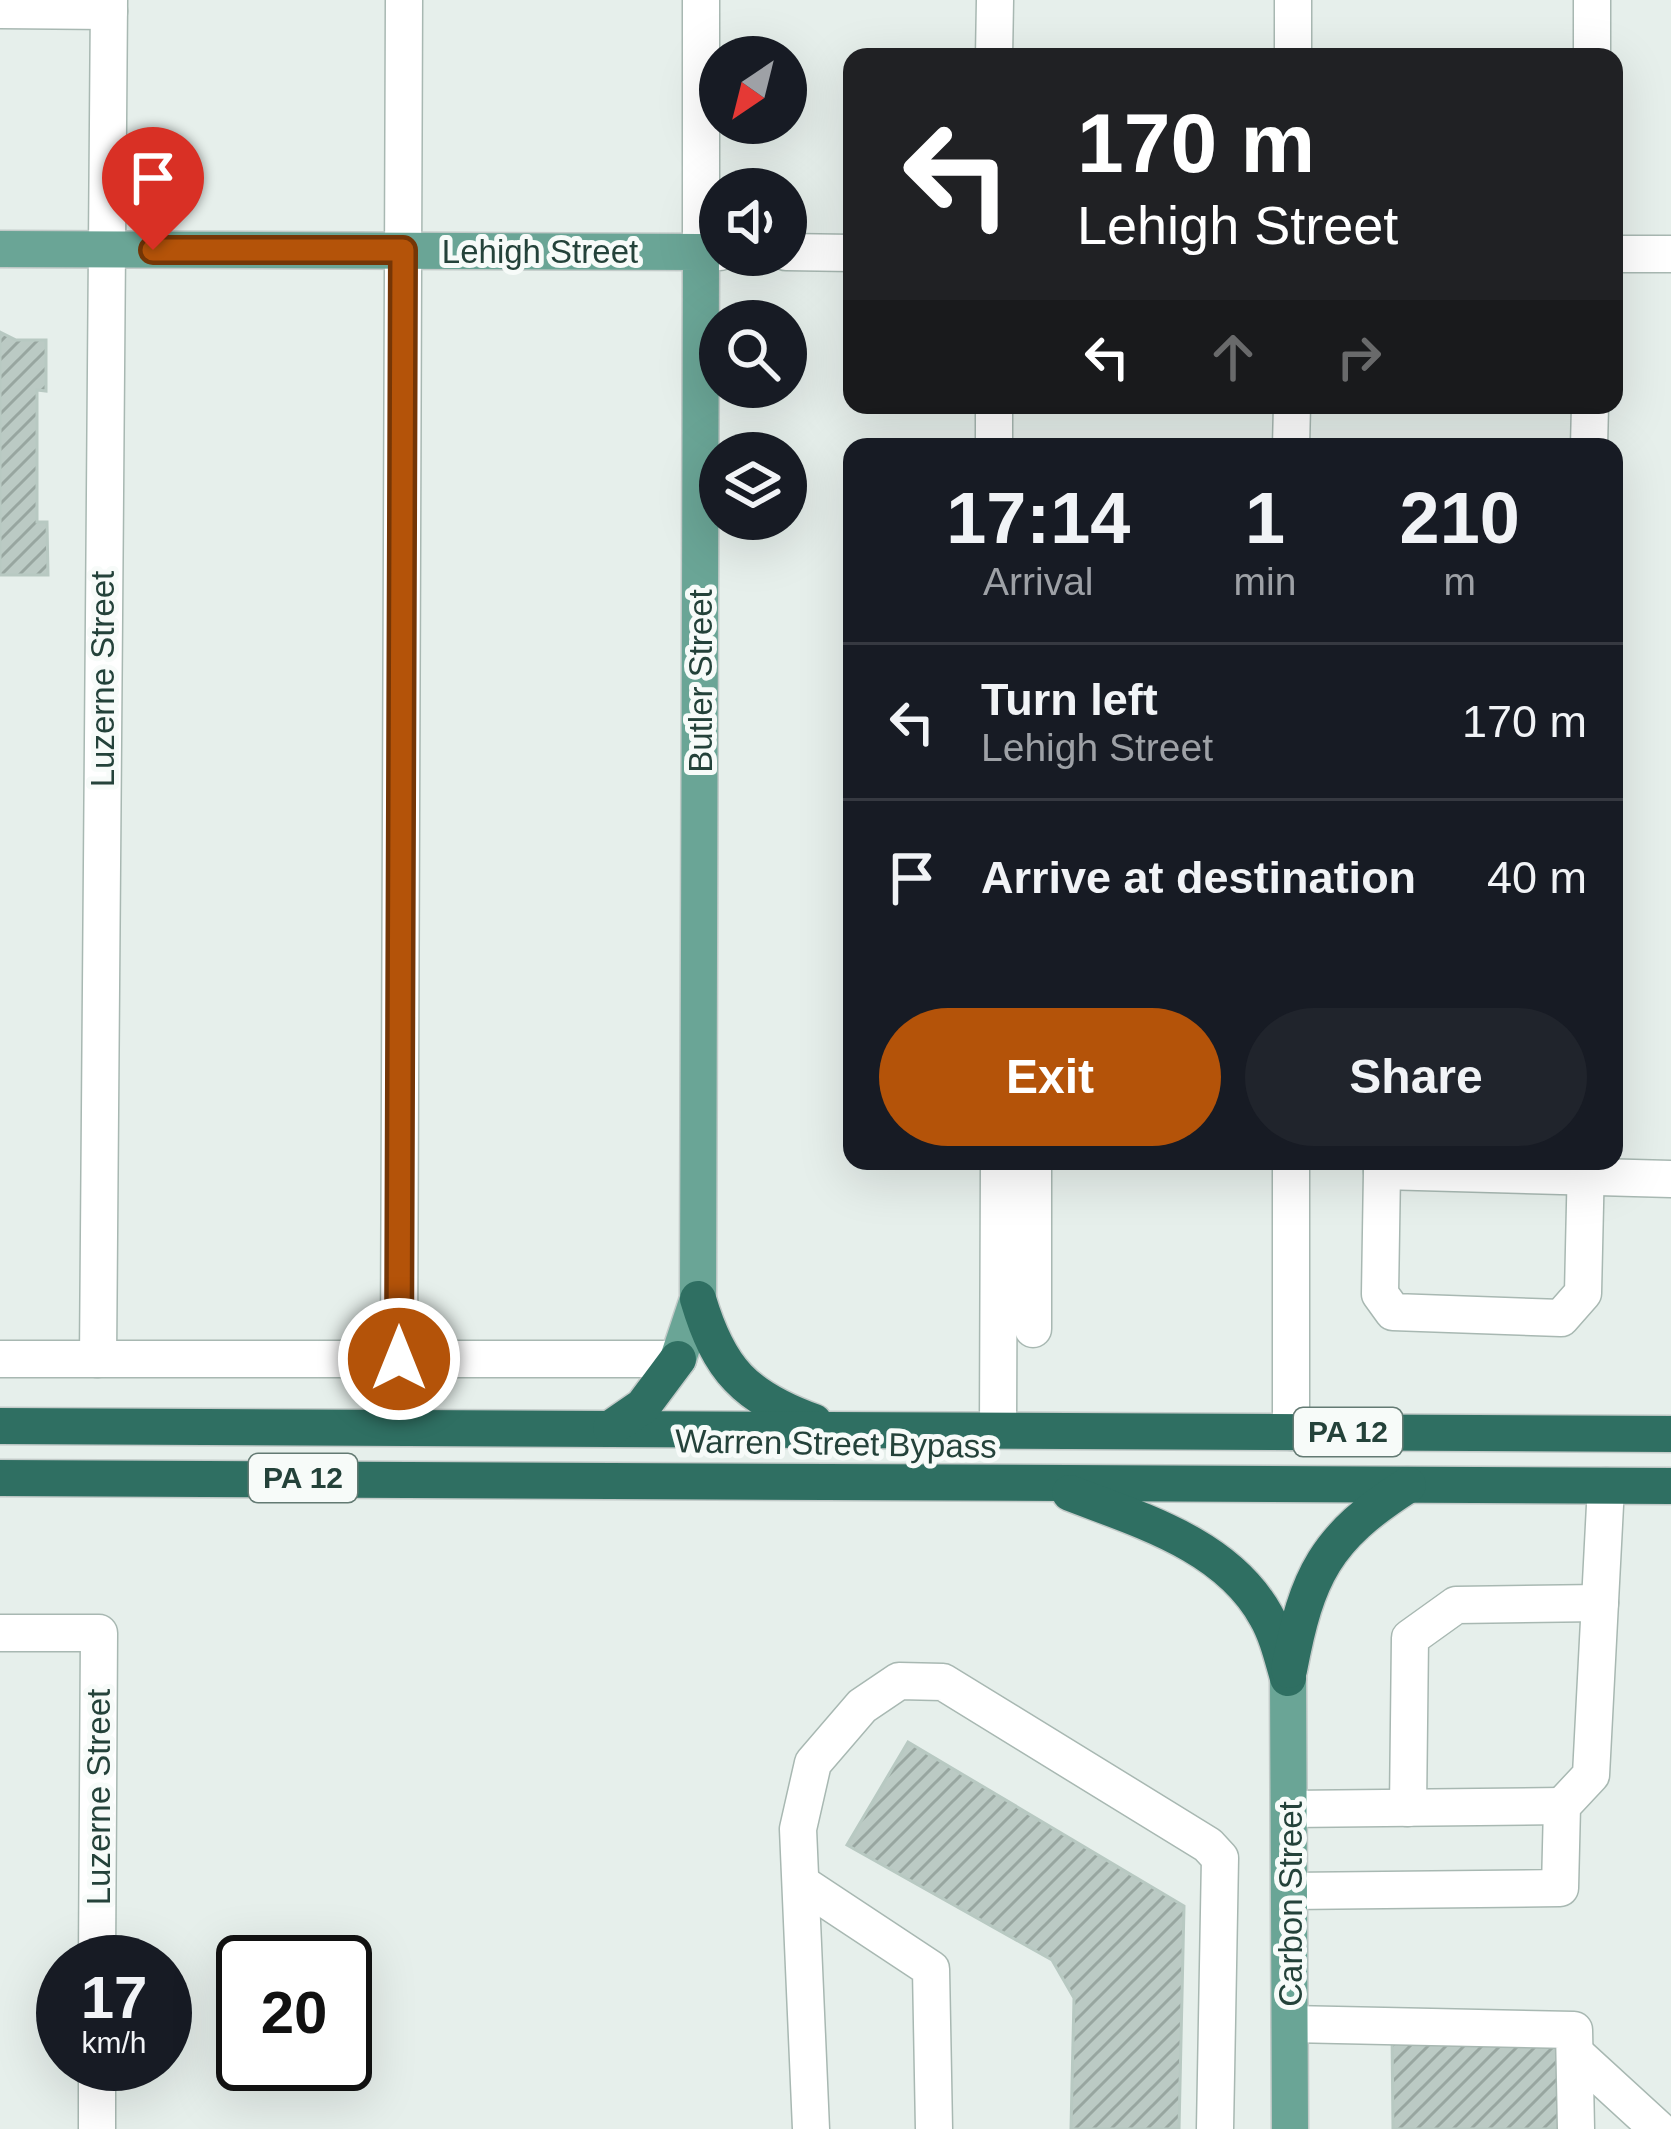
<!DOCTYPE html>
<style>
:root{--surface:#171b24;--page:#20242c;--text:#f1f3f6;--muted:#9ea1a6;--line:#363941;--accent:#b45309}
body{margin:0;font-family:Arial,sans-serif;background:var(--page);color:var(--text);height:100vh;display:flex;flex-direction:column;font-size:45px;white-space:nowrap}
*{box-sizing:border-box;margin:0}
p{font-size:39px;color:var(--muted)}
.icon{flex:none;width:66px;height:66px;fill:none;stroke:currentColor;stroke-width:2;stroke-linecap:round;stroke-linejoin:round}
.map{position:relative;flex:1;overflow:hidden}
.panel{position:absolute;left:843px;top:438px;width:780px;height:732px;display:flex;flex-direction:column;background:var(--surface);border-radius:24px;box-shadow:0 12px 48px #0002}
.panel>*{flex:none}
.hud{position:absolute;left:843px;top:48px;width:780px;height:366px;border-radius:24px;box-shadow:0 12px 48px #0002;background:#202124;color:#fff;overflow:hidden}
.needle{width:78px;rotate:215deg}
.controls{position:absolute;left:699px;top:36px;display:grid;gap:24px}
.controls a{display:grid;place-items:center;width:108px;height:108px;border-radius:50%;background:var(--surface);box-shadow:0 12px 48px #0002;font-size:60px}
.speed{position:absolute;left:36px;top:1935px;display:flex;gap:24px;font-size:60px;font-weight:700;text-align:center}
.speed>*{display:grid;place-content:center;width:156px;height:156px;border-radius:50%;background:var(--surface);box-shadow:0 12px 48px #0002;line-height:1}
.speed small{font-size:30px;font-weight:400}
.speed .limit{border:6px solid #111;border-radius:18px;background:#fff;color:#111}
.pin{position:absolute;display:grid;place-items:center;width:102px;height:102px;color:#fff;margin:-123px -51px;border-radius:50% 50% 50% 0;rotate:-45deg;box-shadow:0 0 12px #0007}
.pin .icon{rotate:45deg}
.me{position:absolute;width:132px;margin:-66px;rotate:0deg;stroke-linejoin:round;filter:drop-shadow(0 0 9px #0008)}
.turn{display:flex;align-items:center;gap:42px;height:252px;padding:0 36px;font-size:54px}
.turn .icon{width:156px;height:156px;stroke-width:2.5}
.turn b{display:block;font-size:84px;line-height:102px}
.lanes{display:flex;align-items:center;height:114px;padding:0 36px;background:#0003;justify-content:center;gap:60px;direction:ltr}
.lanes .off{opacity:.35}
.eta{display:flex;justify-content:space-evenly;align-items:center;height:204px;text-align:center}
.eta b{font-size:72px;font-weight:700;line-height:84px}
.action{display:flex;gap:24px;margin-top:auto;padding:24px 36px}
.action a{flex:1;height:138px;border-radius:72px;background:var(--accent);color:#fff;font-size:48px;font-weight:700;line-height:138px;text-align:center}
.action a+a{background:var(--page);color:var(--text)}
ul{padding:0;list-style:none}
li{display:flex;align-items:center;gap:36px;height:156px;padding:0 36px;border-top:3px solid var(--line)}
li div{flex:1}
li b{display:block;font-size:45px}
li em{font-style:normal}
.map>svg:first-child{display:block}
</style>
<div class="map">
<svg width="1671" height="2129" viewBox="0 0 1671 2129">
<defs>
<pattern id="building-hatch" width="6" height="6" patternUnits="userSpaceOnUse" patternTransform="scale(3)"><rect width="6" height="6" fill="#bbcac4"/><path d="M-1 1l2-2M0 6l6-6M5 7l2-2" fill="none" stroke="#98a6a0"/></pattern>
</defs>
<rect width="100%" height="100%" fill="#e6efeb"/>
<g fill="url(#building-hatch)" stroke="#b8c9c2" stroke-width="3">
<path d="M 0,332 L 16,340 L 46,340 L 46,391 L 37,390 L 37,522 L 47,522 L 48,575 L 0,575 Z"/>
<path d="M 908,1742 L 1184,1906 L 1179,2129 L 1071,2129 L 1074,1998 L 1052,1960 L 847,1845 Z"/>
<path d="M 1392,2030 L 1569,2036 L 1570,2129 L 1393,2129 Z"/>
</g>
<g fill="none" stroke-linecap="round" stroke-linejoin="round">
<defs>
<g id="minor">
<path d="M 701,0 L 701,252 L 720,252"/>
<path d="M 0,10 L 109,11"/>
<path d="M 994,57 L 995,0"/>
<path d="M 1293,57 L 1293,0"/>
<path d="M 1592,57 L 1592,0"/>
<path d="M 786,252 L 852,253"/>
<path d="M 1614,254 L 1671,254"/>
<path d="M 994,405 L 994,447"/>
<path d="M 1291,447 L 1292,405"/>
<path d="M 1589,447 L 1590,405"/>
<path d="M 1033,1161 L 1033,1329"/>
<path d="M 1291,1161 L 1291,1432"/>
<path d="M 1382,1161 L 1382,1171 L 1671,1179"/>
<path d="M 1382,1171 L 1380,1294 L 1393,1312 L 1561,1318 L 1583,1293 L 1586,1161"/>
<path d="M 0,1359 L 678,1359"/>
<path d="M 98,1359 L 109,0"/>
<path d="M 399,1359 L 404,0"/>
<path d="M 998,1430 L 999,1161"/>
<path d="M 0,1633 L 99,1633 L 97,1962"/>
<path d="M 1408,1808 L 1410,1638 L 1456,1605 L 1600,1603"/>
<path d="M 1290,1809 L 1562,1806"/>
<path d="M 801,1883 L 931,1969 L 934,2129"/>
<path d="M 1290,1891 L 1560,1888 L 1562,1806 L 1591,1775 L 1606,1486"/>
<path d="M 1290,2024 L 1574,2030 L 1576,2129"/>
<path d="M 1575,2053 L 1658,2129"/>
<path d="M 97,2129 L 97,2064"/>
<path d="M 811,2129 L 798,1829 L 813,1763 L 862,1706 L 899,1681 L 943,1682 L 1208,1845 L 1220,1858 L 1215,2129"/>
</g>
<g id="major">
<path d="M 0,249 L 701,252 L 698,1299 L 678,1359"/>
<path d="M 1288,1678 L 1290,2129"/>
</g>
<g id="highway">
<path d="M 698,1299 C 719,1370 745,1397 814,1422"/>
<path d="M 0,1426 L 1671,1434"/>
<path d="M 611,1428 L 643,1406 L 678,1359"/>
<path d="M 0,1478 L 1671,1486"/>
<path d="M 1070,1493 C 1140,1520 1227,1545 1266,1616 C 1277,1635 1282,1657 1288,1678"/>
<path d="M 1289,1670 C 1307,1575 1325,1538 1408,1485"/>
</g>
</defs>
<use href="#minor" stroke="#a8b8b2" stroke-width="39"/>
<use href="#major" stroke="#c2cac8" stroke-width="39"/>
<use href="#highway" stroke="#c2cac8" stroke-width="39"/>
<use href="#minor" stroke="#fff" stroke-width="36"/>
<use href="#major" stroke="#6aa596" stroke-width="36"/>
<use href="#highway" stroke="#2f6f62" stroke-width="36"/>
</g>
<g fill="none" stroke-linecap="round" stroke-linejoin="round">
<defs>
<path id="route" d="M 153,250 L 403,250 L 399,1359"/>
</defs>
<use href="#route" stroke="#753606" stroke-width="30"/>
<use href="#route" stroke="#b45309" stroke-width="21"/>
</g>
<g text-anchor="middle" stroke-width="10" stroke-linejoin="round" paint-order="stroke">
<g fill="#f7fbf9" stroke="#637a73" stroke-width="3">
<rect x="1294" y="1408" width="108" height="48" rx="9"/>
<rect x="249" y="1454" width="108" height="48" rx="9"/>
</g>
<g font-size="30" font-weight="bold" fill="#24423a">
<text x="1348" y="1442">PA 12</text>
<text x="303" y="1488">PA 12</text>
</g>
<g font-size="33" fill="#24423a" stroke="#f7fbf9">
<text x="540" y="263">Lehigh Street</text>
<text transform="translate(102 679) rotate(-90)" y="12">Luzerne Street</text>
<text transform="translate(700 681) rotate(-90)" y="12">Butler Street</text>
<text transform="translate(836 1443) rotate(1)" y="12">Warren Street Bypass</text>
<text transform="translate(98 1797) rotate(-90)" y="12">Luzerne Street</text>
<text transform="translate(1290 1904) rotate(-90)" y="12">Carbon Street</text>
</g>
</g>
</svg>
<div class="controls">
<a><svg class="needle" viewBox="-14 -14 28 28"><path d="M0-13l5 13h-10z" fill="#e53935"/><path d="M0 13l5-13h-10z" fill="#9ea1a6"/></svg></a>
<a><svg class="icon" aria-label="sound" viewBox="0 0 24 24"><path d="M4 9h4l5-4v14l-5-4H4zM17 9q2 3 0 6"/></svg></a>
<a><svg class="icon" aria-label="search" viewBox="0 0 24 24"><circle cx="10" cy="10" r="6"/><path d="M15 15l6 6"/></svg></a>
<a><svg class="icon" aria-label="layers" viewBox="0 0 24 24"><path d="M12 4l9 5-9 5-9-5zM3 14l9 5 9-5"/></svg></a>
</div>
<div class="speed"><div>17<small>km/h</small></div><div class="limit">20</div></div>
<div class="pin" style="left:153px;top:250px;background:#d93025"><svg class="icon" aria-label="arrive" viewBox="0 0 24 24"><path d="M6 21V4h12l-3 4 3 4H6"/></svg></div>
<svg class="me" style="left:399px;top:1359px" viewBox="-20 -20 40 40"><circle r="17" fill="#b45309" stroke="#fff" stroke-width="3"/><path d="M0-11L8 9 0 5-8 9z" fill="#fff"/></svg>
<div class="hud">
<div class="turn"><svg class="icon" aria-label="left" viewBox="0 0 24 24"><path d="M17 20v-9H6M10 6l-5 5 5 5"/></svg><div><b>170 m</b>Lehigh Street</div></div>
<div class="lanes"><svg class="icon" aria-label="left" viewBox="0 0 24 24"><path d="M17 20v-9H6M10 6l-5 5 5 5"/></svg><svg class="icon off" aria-label="ahead" viewBox="0 0 24 24"><path d="M12 20V5M6 11l6-6 6 6"/></svg><svg class="icon off" aria-label="right" viewBox="0 0 24 24"><path d="M7 20v-9h11M14 6l5 5-5 5"/></svg></div>
</div>
<section class="panel">
<div class="eta">
<div><b>17:14</b><p>Arrival</p></div>
<div><b>1</b><p>min</p></div>
<div><b>210</b><p>m</p></div>
</div>
<ul>
<li><svg class="icon" aria-label="left" viewBox="0 0 24 24"><path d="M17 20v-9H6M10 6l-5 5 5 5"/></svg><div><b>Turn left</b><p>Lehigh Street</p></div><em>170 m</em></li>
<li><svg class="icon" aria-label="arrive" viewBox="0 0 24 24"><path d="M6 21V4h12l-3 4 3 4H6"/></svg><div><b>Arrive at destination</b></div><em>40 m</em></li>
</ul>
<div class="action"><a>Exit</a><a>Share</a></div>
</section>
</div>
